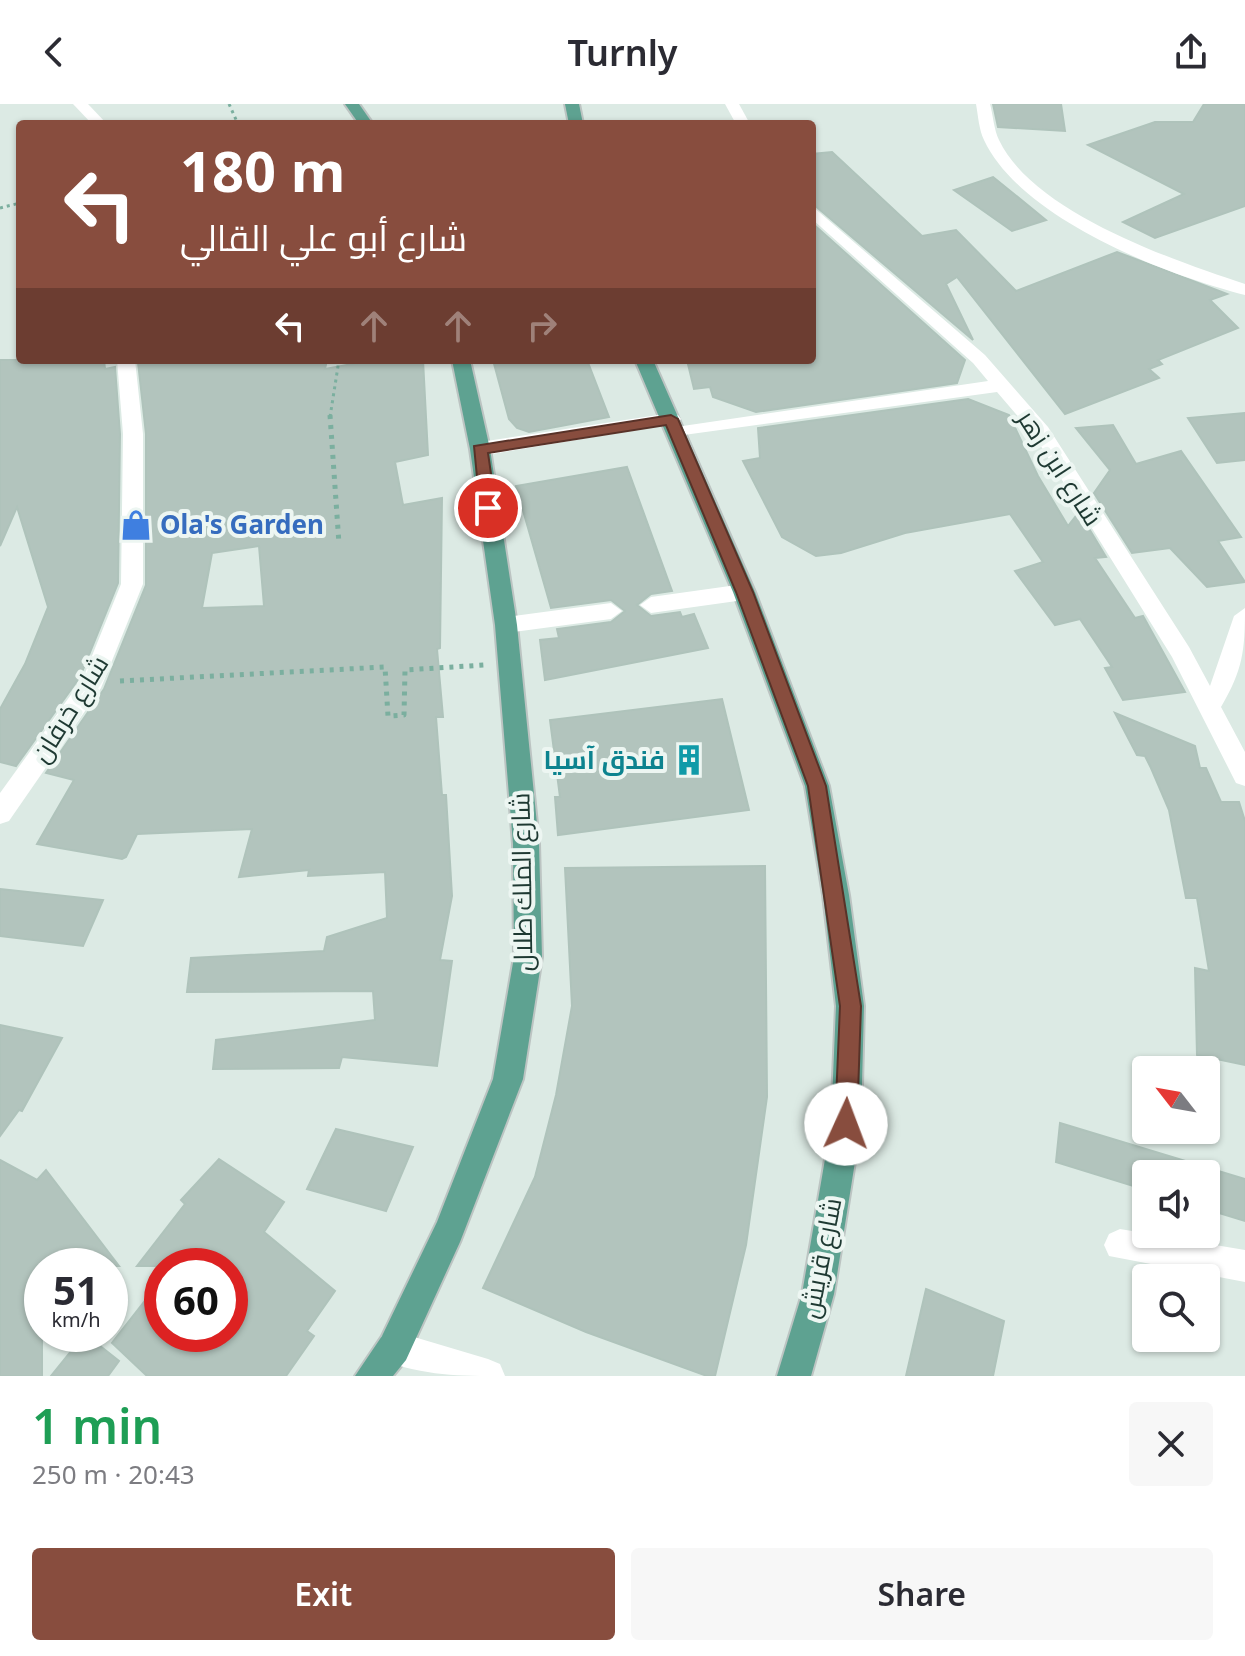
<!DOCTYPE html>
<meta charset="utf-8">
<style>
:root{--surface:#fff;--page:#f7f7f7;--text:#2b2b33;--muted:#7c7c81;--accent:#884d3e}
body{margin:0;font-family:"Noto Sans",Cairo,sans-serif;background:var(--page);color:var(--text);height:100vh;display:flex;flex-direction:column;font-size:30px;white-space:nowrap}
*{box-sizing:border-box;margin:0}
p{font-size:26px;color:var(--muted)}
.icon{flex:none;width:44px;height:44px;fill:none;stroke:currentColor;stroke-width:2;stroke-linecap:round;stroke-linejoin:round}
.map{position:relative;height:1272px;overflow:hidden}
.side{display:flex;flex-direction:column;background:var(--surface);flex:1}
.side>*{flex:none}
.top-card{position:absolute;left:16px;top:16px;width:800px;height:244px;border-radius:8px;box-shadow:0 2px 6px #0004;background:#884d3e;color:#fff;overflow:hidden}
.needle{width:52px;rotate:301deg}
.fabs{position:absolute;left:1132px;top:952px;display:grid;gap:16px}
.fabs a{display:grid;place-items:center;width:88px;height:88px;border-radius:8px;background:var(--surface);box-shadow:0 2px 6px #0004;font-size:40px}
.speed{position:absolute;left:24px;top:1144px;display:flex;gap:16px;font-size:40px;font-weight:700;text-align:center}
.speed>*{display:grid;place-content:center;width:104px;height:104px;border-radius:50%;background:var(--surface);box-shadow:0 2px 6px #0004;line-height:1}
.speed small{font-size:20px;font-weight:400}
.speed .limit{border:12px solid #d22;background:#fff;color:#111}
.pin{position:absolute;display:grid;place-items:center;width:68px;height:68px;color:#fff;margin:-34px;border:4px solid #fff;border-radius:50%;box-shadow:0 2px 8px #0007}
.me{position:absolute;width:88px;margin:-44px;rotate:2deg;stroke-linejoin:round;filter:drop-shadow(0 0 6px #0008)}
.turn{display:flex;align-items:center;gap:28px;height:168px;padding:0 32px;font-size:36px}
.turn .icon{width:104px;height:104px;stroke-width:2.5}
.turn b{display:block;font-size:56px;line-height:68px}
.lanes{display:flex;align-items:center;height:76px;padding:0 32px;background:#0003;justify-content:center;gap:40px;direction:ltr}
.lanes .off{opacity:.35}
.round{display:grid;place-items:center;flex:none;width:84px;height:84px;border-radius:8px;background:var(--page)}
.headline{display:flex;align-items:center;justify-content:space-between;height:136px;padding:0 32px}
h1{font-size:48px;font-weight:600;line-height:60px;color:#1e9e55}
.cta{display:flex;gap:16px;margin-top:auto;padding:16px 32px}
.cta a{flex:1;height:92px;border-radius:8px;background:var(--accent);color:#fff;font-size:32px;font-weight:600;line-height:92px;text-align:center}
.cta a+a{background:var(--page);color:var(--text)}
header{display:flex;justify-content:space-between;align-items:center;height:104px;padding:0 32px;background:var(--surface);font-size:36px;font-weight:600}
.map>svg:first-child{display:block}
</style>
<header><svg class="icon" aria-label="back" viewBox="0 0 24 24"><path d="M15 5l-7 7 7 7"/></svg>Turnly<svg class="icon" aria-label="share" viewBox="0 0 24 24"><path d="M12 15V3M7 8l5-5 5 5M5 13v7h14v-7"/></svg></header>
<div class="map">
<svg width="1245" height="1272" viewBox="0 0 1245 1272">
<rect width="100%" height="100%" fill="#dceae4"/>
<g fill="#b2c4bd" stroke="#afc3bb" stroke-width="2" fill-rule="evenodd">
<path d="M 993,0 L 1061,0 L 1065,27 L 998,23 Z"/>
<path d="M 1204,0 L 1245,0 L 1245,102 L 1155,134 L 1123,118 L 1184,90 L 1088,41 L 1155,18 L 1193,18 Z"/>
<path d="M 832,48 L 922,132 L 956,126 L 1016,187 L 1117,148 L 1227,190 L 1210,196 L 1238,224 L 1158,256 L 1162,260 L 1149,265 L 1159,274 L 1065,310 L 957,173 L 946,180 L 973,236 L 812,99 L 812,50 Z"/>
<path d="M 993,73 L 1046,116 L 1012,127 L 954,86 Z"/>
<path d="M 812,119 L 965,256 L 957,279 L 756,308 L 713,293 L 710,283 L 694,285 L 687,256 L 812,256 Z"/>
<path d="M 0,256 L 104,256 L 105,265 L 115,263 L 120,330 L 118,479 L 80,573 L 16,662 L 0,658 L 0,605 L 25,560 L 48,503 L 17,403 L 0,442 Z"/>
<path d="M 148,256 L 327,256 L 325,265 L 374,256 L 423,256 L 428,351 L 395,358 L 403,401 L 442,394 L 440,544 L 437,545 L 443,613 L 436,613 L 442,691 L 446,691 L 452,792 L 440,856 L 452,857 L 437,962 L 342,953 L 339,964 L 213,965 L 216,936 L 375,916 L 373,887 L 187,888 L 191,854 L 324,847 L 327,833 L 387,814 L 385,768 L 308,772 L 309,766 L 239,773 L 252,725 L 137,730 L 126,753 L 122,755 L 37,740 L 74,676 L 46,669 L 104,585 L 146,481 L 146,330 L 138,258 ZM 259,442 L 264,502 L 202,504 L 212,449 Z"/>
<path d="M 493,256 L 587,256 L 609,313 L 529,328 L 517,324 L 509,315 Z"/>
<path d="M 968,295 L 1009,311 L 1038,372 L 1068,422 L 1079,408 L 1106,453 L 1095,454 L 1135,514 L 1143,512 L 1185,588 L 1123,596 L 1105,564 L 1112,563 L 1080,515 L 1055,521 L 1015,467 L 1043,458 L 1010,410 L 905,429 L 841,449 L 816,452 L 782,433 L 743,357 L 760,354 L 758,324 Z"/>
<path d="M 1245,309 L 1245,356 L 1217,359 L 1188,314 Z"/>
<path d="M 1113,321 L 1136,360 L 1181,347 L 1241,433 L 1218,437 L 1245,478 L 1207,483 L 1170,444 L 1132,449 L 1094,389 L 1110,366 L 1076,324 Z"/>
<path d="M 627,363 L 672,487 L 651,490 L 637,501 L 651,512 L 680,508 L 682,513 L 694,510 L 708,544 L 545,576 L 540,536 L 559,534 L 557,525 L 611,518 L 625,507 L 611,496 L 551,504 L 516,382 Z"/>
<path d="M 722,595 L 749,706 L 558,731 L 555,693 L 560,693 L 550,616 Z"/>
<path d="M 1115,609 L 1195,642 L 1200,664 L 1206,664 L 1221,698 L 1239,698 L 1245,717 L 1245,961 L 1197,951 L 1195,864 L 1209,867 L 1197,794 L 1186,794 L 1169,706 L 1151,664 L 1145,652 L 1137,651 Z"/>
<path d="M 765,762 L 767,993 L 746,1141 L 715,1272 L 707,1272 L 586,1228 L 483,1184 L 535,1073 L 556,991 L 572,902 L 565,764 Z"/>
<path d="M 0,785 L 103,796 L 83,842 L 0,832 Z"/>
<path d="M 0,921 L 62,934 L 22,1007 L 19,1006 L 0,1032 Z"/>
<path d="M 1060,1019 L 1245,1075 L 1245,1117 L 1206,1105 L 1206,1069 L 1146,1070 L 1146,1086 L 1056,1058 Z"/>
<path d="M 336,1025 L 413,1043 L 386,1107 L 307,1085 Z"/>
<path d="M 219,1055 L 284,1098 L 264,1128 L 335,1187 L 307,1227 L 314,1232 L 286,1272 L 147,1272 L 112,1239 L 162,1175 L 162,1230 L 230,1230 L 230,1162 L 137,1162 L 185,1100 L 181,1096 Z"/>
<path d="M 0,1056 L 37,1076 L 46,1066 L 119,1162 L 42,1162 L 42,1272 L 0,1272 Z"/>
<path d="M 926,1185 L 1004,1217 L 993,1272 L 906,1272 Z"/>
<path d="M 85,1230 L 119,1257 L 108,1272 L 51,1272 Z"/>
</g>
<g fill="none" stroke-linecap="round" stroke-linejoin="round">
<defs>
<g id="major">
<path d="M 345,0 L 359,0 L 373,20 L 359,20 Z"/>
<path d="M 565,0 L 579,0 L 583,20 L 569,20 Z"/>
<path d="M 452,256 L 470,256 L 490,345 L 517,521 L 539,740 L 542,853 L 523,975 L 460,1138 L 406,1256 L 393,1272 L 355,1272 L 382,1232 L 437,1118 L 493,975 L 514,853 L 513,740 L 495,521 L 470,345 Z"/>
<path d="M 635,256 L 653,256 L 755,488 L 829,682 L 849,791 L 864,902 L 861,1020 L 834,1190 L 811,1272 L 777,1272 L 802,1190 L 831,1020 L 836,902 L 823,791 L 805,682 L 733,488 Z"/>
</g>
</defs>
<use href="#major" stroke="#bcc4c2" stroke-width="4"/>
<g stroke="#7baf9f" stroke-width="3" stroke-dasharray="3 4" stroke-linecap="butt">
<path d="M 229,0 L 238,20"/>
<path d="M 0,104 L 20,99"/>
<path d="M 330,313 L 339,256"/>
</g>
<g stroke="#7baf9f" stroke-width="5" stroke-dasharray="4 6" stroke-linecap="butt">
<path d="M 330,311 L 339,440"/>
<path d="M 120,577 L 385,563 L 388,612 L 404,611 L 405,566 L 484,561"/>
</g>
<g fill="#fff" fill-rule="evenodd">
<path d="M 73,0 L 88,0 L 107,20 L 92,20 Z"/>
<path d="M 725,0 L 739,0 L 750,20 L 736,20 Z"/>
<path d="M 976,0 L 990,0 C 993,11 994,26 999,36 C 1034,109 1173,156 1245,180 L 1245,191 C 1166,171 1021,115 984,36 C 979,26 978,11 976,0 Z"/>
<path d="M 812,102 L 985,251 L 1048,323 L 1189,543 L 1210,582 L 1234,512 L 1245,504 C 1245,546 1243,566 1221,603 L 1245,648 L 1245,682 L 1236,679 L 1172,553 L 1034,331 L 997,288 L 669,333 L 666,329 L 676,323 L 988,277 L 973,259 L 812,115 Z"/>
<path d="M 117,256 L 135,256 L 143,330 L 143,480 L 101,584 L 9,717 L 0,720 L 0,689 L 83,574 L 121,480 L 123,330 Z"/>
<path d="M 671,309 L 678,311 L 681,315 L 678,319 L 480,352 L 470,345 L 480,338 Z"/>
<path d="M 744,480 L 755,488 L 744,496 L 651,509 L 640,501 L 651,493 Z"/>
<path d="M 611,499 L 622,507 L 611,515 L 506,529 L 495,521 L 506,513 Z"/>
<path d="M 1120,1125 L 1245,1146 L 1245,1178 L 1109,1152 L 1104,1141 L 1109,1130 Z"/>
<path d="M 394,1227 L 488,1255 L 500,1260 L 505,1272 C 459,1272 425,1272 382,1256 L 377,1244 L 382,1232 Z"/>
</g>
<use href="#major" fill="#5ea291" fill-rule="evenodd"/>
</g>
<path fill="#884d3e" stroke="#583228" stroke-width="2" d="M 671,311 L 678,315 L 753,488 L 826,682 L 861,902 L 857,1020 L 854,1028 L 846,1031 L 838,1028 L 835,1020 L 840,902 L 808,682 L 736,488 L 666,321 L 488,349 L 496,404 L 488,409 L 480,404 L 474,342 Z"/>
<defs>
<symbol id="shop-bare" viewBox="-9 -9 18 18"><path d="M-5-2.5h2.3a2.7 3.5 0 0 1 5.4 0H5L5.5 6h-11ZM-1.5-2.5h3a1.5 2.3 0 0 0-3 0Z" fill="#3f7fe0" stroke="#edf6f2" stroke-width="2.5" paint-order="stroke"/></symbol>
<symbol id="building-bare" viewBox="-9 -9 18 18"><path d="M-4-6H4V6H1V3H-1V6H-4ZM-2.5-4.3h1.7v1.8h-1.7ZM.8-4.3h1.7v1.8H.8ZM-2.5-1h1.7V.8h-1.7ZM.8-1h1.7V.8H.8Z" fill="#0f9aa8" stroke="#edf6f2" stroke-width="2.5" paint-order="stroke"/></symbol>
</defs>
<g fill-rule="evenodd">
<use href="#shop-bare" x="114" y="399" width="44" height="44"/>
<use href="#building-bare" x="667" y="634" width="44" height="44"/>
</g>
<g text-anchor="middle" stroke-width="8" stroke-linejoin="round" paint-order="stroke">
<g font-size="26" fill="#1e3932" stroke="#edf6f2">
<text transform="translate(1060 364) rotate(57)" y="9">شارع ابن زهر</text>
<text transform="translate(70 605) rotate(-58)" y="9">شارع خرفان</text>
<text transform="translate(522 778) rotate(-91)" y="9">شارع الملك طلال</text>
<text transform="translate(821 1154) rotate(-79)" y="9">شارع قريش</text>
</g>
<g font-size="26" font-weight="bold" fill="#366cbe" stroke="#edf6f2" text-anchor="start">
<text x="160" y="430">Ola's Garden</text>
</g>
<g font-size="26" font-weight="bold" fill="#0d838f" stroke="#edf6f2" text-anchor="end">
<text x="665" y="665">فندق آسيا</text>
</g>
</g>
</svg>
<div class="fabs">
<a><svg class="needle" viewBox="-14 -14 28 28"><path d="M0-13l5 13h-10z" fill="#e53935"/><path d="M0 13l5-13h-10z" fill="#7c7c81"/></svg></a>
<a><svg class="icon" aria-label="sound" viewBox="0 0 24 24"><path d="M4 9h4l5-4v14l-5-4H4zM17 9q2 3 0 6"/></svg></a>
<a><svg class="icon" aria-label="search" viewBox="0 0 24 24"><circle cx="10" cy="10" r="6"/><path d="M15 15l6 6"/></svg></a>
</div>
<div class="speed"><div>51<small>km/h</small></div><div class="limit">60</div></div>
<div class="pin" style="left:488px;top:404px;background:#d93025"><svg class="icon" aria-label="arrive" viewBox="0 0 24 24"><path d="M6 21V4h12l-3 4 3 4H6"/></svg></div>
<svg class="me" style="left:846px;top:1020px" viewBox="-20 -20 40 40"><circle r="19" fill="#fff"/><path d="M0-13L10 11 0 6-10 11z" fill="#884d3e"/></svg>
<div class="top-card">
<div class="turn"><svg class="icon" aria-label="left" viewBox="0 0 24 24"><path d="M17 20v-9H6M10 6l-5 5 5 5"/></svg><div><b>180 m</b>شارع أبو علي القالي</div></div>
<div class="lanes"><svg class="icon" aria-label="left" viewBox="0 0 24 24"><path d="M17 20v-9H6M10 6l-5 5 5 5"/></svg><svg class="icon off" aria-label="ahead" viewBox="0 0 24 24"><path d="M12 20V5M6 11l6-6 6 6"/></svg><svg class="icon off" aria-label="ahead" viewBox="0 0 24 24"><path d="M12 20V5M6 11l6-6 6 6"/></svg><svg class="icon off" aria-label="right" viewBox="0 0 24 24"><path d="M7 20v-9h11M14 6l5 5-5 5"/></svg></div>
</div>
</div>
<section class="side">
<div class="headline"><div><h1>1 min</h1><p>250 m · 20:43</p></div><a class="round"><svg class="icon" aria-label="close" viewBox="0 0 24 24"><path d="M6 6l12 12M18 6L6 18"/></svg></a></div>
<div class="cta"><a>Exit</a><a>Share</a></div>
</section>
